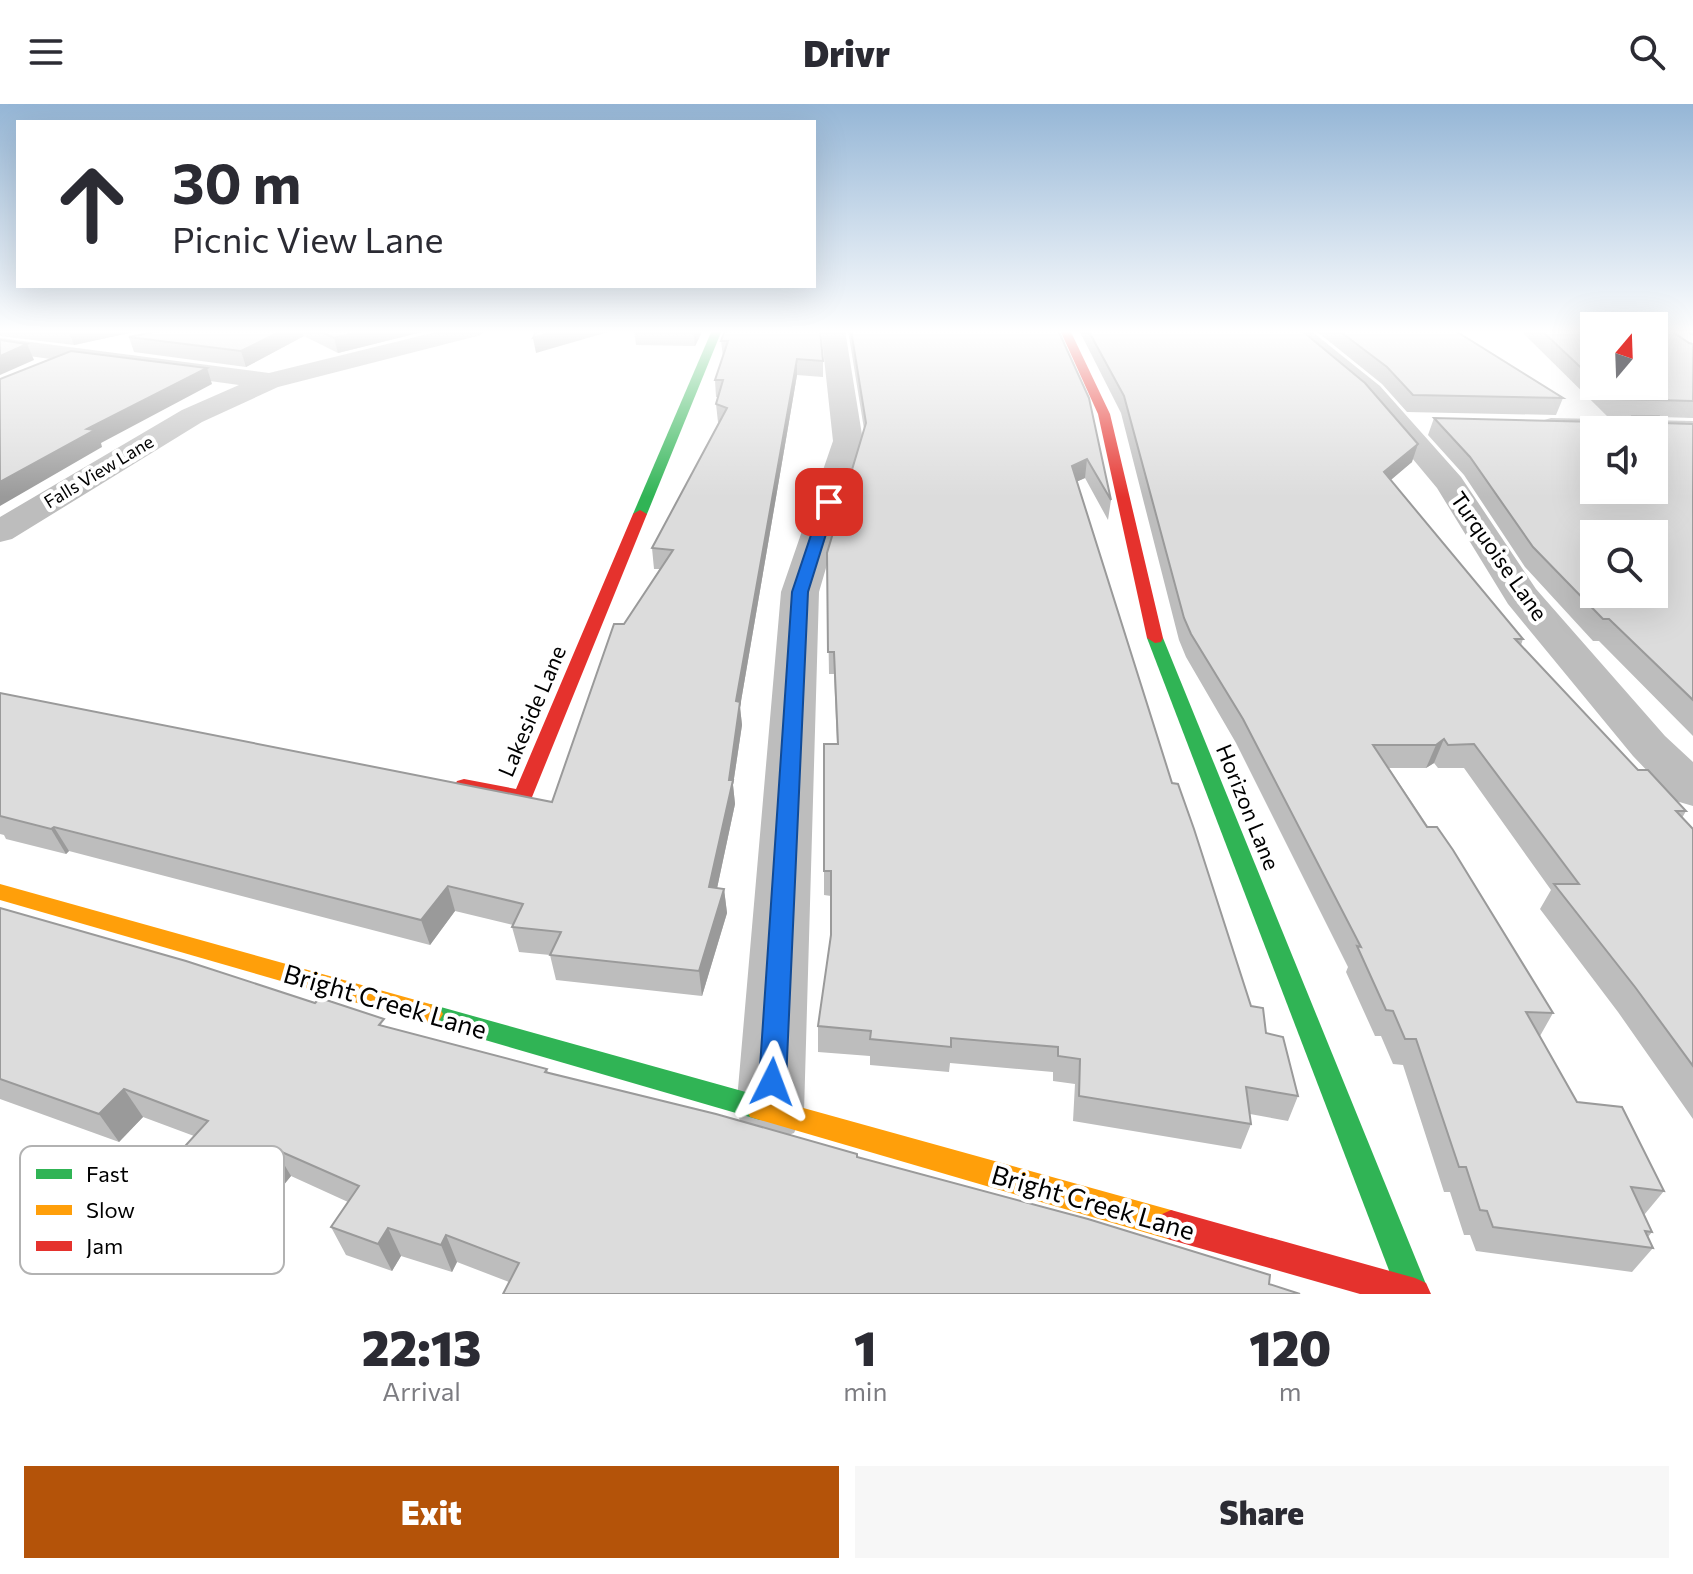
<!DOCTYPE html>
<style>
:root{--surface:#fff;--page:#f7f7f7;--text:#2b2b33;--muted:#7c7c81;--accent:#b45309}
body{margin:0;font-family:Commissioner,sans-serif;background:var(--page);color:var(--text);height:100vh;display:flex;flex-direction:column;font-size:30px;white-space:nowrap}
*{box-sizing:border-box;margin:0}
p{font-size:26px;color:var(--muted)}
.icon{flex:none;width:44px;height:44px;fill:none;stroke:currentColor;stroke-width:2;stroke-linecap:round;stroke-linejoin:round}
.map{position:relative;height:1190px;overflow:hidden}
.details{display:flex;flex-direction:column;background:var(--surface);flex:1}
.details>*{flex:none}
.hud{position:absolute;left:16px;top:16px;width:800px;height:168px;border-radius:0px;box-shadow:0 8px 32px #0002;background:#fff;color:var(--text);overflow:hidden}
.needle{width:52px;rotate:19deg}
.controls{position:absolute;left:1580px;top:208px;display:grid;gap:16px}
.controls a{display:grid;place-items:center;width:88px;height:88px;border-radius:0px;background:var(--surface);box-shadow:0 8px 32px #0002;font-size:40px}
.pin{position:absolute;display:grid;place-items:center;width:68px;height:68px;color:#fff;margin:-34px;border-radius:16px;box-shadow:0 4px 12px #0006}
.me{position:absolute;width:88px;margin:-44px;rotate:3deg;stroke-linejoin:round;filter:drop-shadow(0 0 6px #0008)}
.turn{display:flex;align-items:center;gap:28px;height:168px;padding:0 24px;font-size:36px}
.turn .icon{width:104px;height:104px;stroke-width:2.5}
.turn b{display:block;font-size:56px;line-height:68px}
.eta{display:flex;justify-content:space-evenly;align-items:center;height:136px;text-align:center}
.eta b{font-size:48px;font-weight:800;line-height:56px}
.button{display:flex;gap:16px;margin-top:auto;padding:16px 24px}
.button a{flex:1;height:92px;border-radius:0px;background:var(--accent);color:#fff;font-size:32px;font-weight:800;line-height:92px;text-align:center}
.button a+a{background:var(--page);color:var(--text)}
header{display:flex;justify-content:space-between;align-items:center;height:104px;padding:0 24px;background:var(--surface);font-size:36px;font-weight:800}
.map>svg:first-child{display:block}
</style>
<header><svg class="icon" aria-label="menu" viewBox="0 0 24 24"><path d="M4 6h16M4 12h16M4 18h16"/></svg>Drivr<svg class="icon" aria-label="search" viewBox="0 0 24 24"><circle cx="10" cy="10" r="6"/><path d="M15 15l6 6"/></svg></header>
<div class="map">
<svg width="1693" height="1190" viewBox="0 0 1693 1190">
<rect width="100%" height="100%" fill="#fff"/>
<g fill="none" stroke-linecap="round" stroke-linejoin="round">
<g fill="#bdbdbd" fill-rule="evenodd">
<path d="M 444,226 L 485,226 L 481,231 L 278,283 L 202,318 L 12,435 L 0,438 L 0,413 L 182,306 L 239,281 L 0,248 L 0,234 L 269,269 Z"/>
<path d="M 821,226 L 845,226 L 863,337 L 819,488 L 804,1008 L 794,1029 L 770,1038 L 746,1029 L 736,1008 L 781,488 L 833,337 Z"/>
<path d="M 1284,226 L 1310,226 L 1380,282 L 1461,373 L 1536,485 L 1665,632 L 1693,658 L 1693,702 L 1676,697 L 1633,652 L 1508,500 L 1437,384 L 1362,294 Z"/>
<path d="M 1551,314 L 1693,317 L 1693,335 L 1654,334 L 1654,326 L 1594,326 L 1594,333 L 1541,329 L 1537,323 L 1541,317 Z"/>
</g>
<g fill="#30b455" fill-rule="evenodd">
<path d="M 712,226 L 722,226 L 647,410 L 640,414 L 635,413 L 633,410 Z"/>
<path d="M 1155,529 L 1163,534 L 1430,1190 L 1398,1190 L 1147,534 Z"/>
<path d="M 430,900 L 760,992 L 770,995 L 774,1004 L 770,1013 L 760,1016 L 430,920 L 421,917 L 417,910 L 421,903 Z"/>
</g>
<g fill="#ff9f0a" fill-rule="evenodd">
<path d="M 0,780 L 430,900 L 439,903 L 443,910 L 439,917 L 430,920 L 0,796 Z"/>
<path d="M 760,992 L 1171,1106 L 1182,1111 L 1186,1121 L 1182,1131 L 1171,1136 L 760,1016 L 750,1013 L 746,1004 L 750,995 Z"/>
</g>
<g fill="#e5322d" fill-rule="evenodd">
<path d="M 1060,226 L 1070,226 L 1110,310 L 1163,534 L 1161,538 L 1155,539 L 1147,534 L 1098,310 Z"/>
<path d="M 640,406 L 647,410 L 530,698 L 523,700 L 457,687 L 454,682 L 457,677 L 464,675 L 516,685 L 633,410 Z"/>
<path d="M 1171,1106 L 1415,1174 L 1426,1179 L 1431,1190 L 1360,1190 L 1171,1136 L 1160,1131 L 1156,1121 L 1160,1111 Z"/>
</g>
</g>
<g fill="#bdbdbd">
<path d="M 0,226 L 143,226 L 74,241 L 0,232 Z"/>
<path d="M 163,226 L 430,226 L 338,249 L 304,232 L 246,263 L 134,248 L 129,233 Z"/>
<path d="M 634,226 L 703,226 L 695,242 L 636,241 Z"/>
<path d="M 725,226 L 823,257 L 823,273 L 797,271 L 740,603 L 742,621 L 733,681 L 735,700 L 717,784 L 724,785 L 727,809 L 702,892 L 556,876 L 550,851 L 519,848 L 512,823 L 513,821 L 455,807 L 430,841 L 69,747 L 66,750 L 6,735 L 4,731 L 0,730 L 0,589 L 552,698 L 624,520 L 660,465 L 654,465 L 652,444 L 719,318 L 718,318 L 716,300 L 718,293 L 716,293 L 715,276 L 723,253 L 721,237 Z"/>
<path d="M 848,226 L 1058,226 L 1111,396 L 1108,416 L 1085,374 L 1076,378 L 1172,679 L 1251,902 L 1298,992 L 1288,1017 L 1250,1010 L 1251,1020 L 1241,1045 L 1073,1017 L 1075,980 L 1053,977 L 1053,968 L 950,959 L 949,968 L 870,961 L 870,952 L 818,948 L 818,922 L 831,831 L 831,792 L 824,791 L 824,767 L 837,640 L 834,570 L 829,570 L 827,449 L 864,325 Z"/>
<path d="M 1079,226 L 1301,226 L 1412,358 L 1390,376 L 1523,535 L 1521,541 L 1638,666 L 1686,707 L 1682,714 L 1693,725 L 1693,1015 L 1618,908 L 1540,805 L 1551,786 L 1464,664 L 1438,664 L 1434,659 L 1426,664 L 1389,664 L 1553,909 L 1540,932 L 1577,998 L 1664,1087 L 1644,1111 L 1652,1128 L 1648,1133 L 1653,1144 L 1632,1168 L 1476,1147 L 1470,1131 L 1464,1131 L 1450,1088 L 1444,1088 L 1403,961 L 1393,960 L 1381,932 L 1375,932 L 1346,868 L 1348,863 L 1236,639 L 1186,553 L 1179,536 L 1121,309 Z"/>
<path d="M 1315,226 L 1454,226 L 1563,294 L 1556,311 L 1407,308 L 1382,280 Z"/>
<path d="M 1520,226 L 1594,226 L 1594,282 L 1654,282 L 1689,239 L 1693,240 L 1693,314 L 1660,313 L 1662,319 L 1693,320 L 1693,632 L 1599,537 L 1593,537 L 1525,463 L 1464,371 L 1428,331 L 1434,314 L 1594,386 L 1631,313 L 1607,312 Z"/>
<path d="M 1683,226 L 1693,226 L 1693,232 Z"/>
<path d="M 0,804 L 387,923 L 547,965 L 548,969 L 716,1010 L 509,1178 L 457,1158 L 452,1168 L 401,1152 L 392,1167 L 346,1151 L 331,1123 L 348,1098 L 291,1072 L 252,1120 L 184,1091 L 165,1064 L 194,1032 L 143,1013 L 119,1038 L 0,995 Z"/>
</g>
<g fill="#9a9a9a">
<path d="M 68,226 L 143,226 L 74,241 Z"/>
<path d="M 283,226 L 302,226 L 304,232 L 246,263 L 241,247 Z"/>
<path d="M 366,226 L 430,226 L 338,249 L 334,234 Z"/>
<path d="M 560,226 L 615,226 L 536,249 L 533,234 Z"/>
<path d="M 693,226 L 703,226 L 695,242 Z"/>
<path d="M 27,240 L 34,256 L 0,271 L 0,252 Z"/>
<path d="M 797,255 L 797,271 L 740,603 L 742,621 L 733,681 L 735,700 L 712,808 L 709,783 L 729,676 L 736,597 Z"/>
<path d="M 207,264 L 212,280 L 101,339 L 102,343 L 0,402 L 0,378 L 87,325 Z"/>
<path d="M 1418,340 L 1412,358 L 1378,387 L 1384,368 Z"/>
<path d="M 1087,355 L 1085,374 L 1069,381 L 1072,362 Z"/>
<path d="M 1444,635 L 1434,659 L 1426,664 L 1436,641 Z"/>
<path d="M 54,723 L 69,747 L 66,750 L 51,725 Z"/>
<path d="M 448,782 L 455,807 L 430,841 L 421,816 Z"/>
<path d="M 724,785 L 727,809 L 702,892 L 699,867 Z"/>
<path d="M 124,985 L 143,1013 L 119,1038 L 99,1010 Z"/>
<path d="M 275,1045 L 291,1072 L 252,1120 L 235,1093 Z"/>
<path d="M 388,1124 L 401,1152 L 392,1167 L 378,1140 Z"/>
<path d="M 446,1131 L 457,1158 L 452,1168 L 441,1141 Z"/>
</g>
<g fill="#dcdcdc" stroke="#9a9a9a" stroke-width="2" fill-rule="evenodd">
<path d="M 163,226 L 283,226 L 241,247 L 129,233 Z"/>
<path d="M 318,226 L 366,226 L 334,234 Z"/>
<path d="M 537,226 L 560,226 L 533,234 Z"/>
<path d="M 725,226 L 820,226 L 823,257 L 797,255 L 736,597 L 740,598 L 729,676 L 733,676 L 709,783 L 724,785 L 699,867 L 550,851 L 561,828 L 512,823 L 523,800 L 448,782 L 421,816 L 54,723 L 51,725 L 0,712 L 0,589 L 552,698 L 614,520 L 624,520 L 673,446 L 652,444 L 727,304 L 716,300 L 723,276 L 715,276 L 728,237 L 721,237 Z"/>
<path d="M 851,226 L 1058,226 L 1089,294 L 1111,396 L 1087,355 L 1072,362 L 1172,679 L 1178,680 L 1194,725 L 1251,902 L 1263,904 L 1266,929 L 1283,933 L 1298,992 L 1246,983 L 1251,1020 L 1079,992 L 1080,955 L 1058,952 L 1058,943 L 951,934 L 951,943 L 870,935 L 871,927 L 818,922 L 831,831 L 831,767 L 824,767 L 824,640 L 838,640 L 834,548 L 828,548 L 827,449 L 866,319 Z"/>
<path d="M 1088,226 L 1301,226 L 1365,279 L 1418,340 L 1384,368 L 1523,535 L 1515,535 L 1638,666 L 1648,666 L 1686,707 L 1676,707 L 1693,725 L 1693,962 L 1635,883 L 1554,780 L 1579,780 L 1474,640 L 1448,641 L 1444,635 L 1436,641 L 1373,641 L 1427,723 L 1437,723 L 1453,746 L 1553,909 L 1526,908 L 1577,998 L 1622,1003 L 1664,1087 L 1631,1083 L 1652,1128 L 1645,1127 L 1653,1144 L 1493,1123 L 1487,1107 L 1480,1106 L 1466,1063 L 1459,1063 L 1416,935 L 1405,935 L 1393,907 L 1386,906 L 1357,842 L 1361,843 L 1243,615 L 1191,530 L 1184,514 L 1124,292 Z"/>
<path d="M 1338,226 L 1454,226 L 1563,294 L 1413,291 L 1387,263 Z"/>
<path d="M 1541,226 L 1594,226 L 1594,276 Z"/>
<path d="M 1654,226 L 1670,226 L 1689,239 L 1693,240 L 1693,297 L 1615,295 L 1601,282 L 1654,282 Z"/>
<path d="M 0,236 L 27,240 L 0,252 Z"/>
<path d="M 71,247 L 207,264 L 87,325 L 95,326 L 0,378 L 0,275 Z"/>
<path d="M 1632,312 L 1659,312 L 1662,319 L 1693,320 L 1693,596 L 1609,515 L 1603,515 L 1533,443 L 1470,353 L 1434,314 L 1600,318 L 1614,326 L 1594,326 L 1594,386 L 1654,386 L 1654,326 L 1621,326 ZM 1594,430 L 1654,430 L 1654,490 L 1594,490 Z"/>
<path d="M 0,804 L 186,857 L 315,899 L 320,894 L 384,915 L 379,921 L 547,965 L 545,968 L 716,1010 L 857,1050 L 857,1053 L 1088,1115 L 1270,1171 L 1269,1180 L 1300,1190 L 503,1190 L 519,1159 L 446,1131 L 441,1141 L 388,1124 L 378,1140 L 331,1123 L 359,1082 L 275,1045 L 235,1093 L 165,1064 L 208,1017 L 124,985 L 99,1010 L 0,975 Z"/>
</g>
<linearGradient id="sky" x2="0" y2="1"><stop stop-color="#95b6d6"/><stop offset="0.58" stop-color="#fff"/><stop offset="1" stop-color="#fff" stop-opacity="0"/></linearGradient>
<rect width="1693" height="393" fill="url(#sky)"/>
<path fill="#1a73e8" stroke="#114b97" stroke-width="2" d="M 829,394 L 836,398 L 808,488 L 786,978 L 782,986 L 772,990 L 763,986 L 759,978 L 792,488 L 822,398 Z"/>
<g text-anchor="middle" stroke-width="8" stroke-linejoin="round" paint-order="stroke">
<g font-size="18" fill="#000" stroke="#fff">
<text transform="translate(99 368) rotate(-31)" y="6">Falls View Lane</text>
</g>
<g font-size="22" fill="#000" stroke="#fff">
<text transform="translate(1499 452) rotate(55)" y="8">Turquoise Lane</text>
<text transform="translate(532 607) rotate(-67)" y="8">Lakeside Lane</text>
<text transform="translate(1248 703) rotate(68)" y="8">Horizon Lane</text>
</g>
<g font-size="26" fill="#000" stroke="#fff">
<text transform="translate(385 898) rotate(16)" y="9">Bright Creek Lane</text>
<text transform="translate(1093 1099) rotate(16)" y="9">Bright Creek Lane</text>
</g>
</g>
<rect x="20" y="1042" width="264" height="128" rx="12" fill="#fff" stroke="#b2b2b2" stroke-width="2"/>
<rect x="36" y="1065" width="36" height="10" fill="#30b455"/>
<rect x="36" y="1101" width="36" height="10" fill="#ff9f0a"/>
<rect x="36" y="1137" width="36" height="10" fill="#e5322d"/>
<g font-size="22" fill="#000">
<text x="86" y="1078">Fast</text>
<text x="86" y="1114">Slow</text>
<text x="86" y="1150">Jam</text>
</g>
</svg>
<div class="controls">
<a><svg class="needle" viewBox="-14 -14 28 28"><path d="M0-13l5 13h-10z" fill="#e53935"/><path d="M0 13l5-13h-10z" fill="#7c7c81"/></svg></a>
<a><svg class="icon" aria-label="sound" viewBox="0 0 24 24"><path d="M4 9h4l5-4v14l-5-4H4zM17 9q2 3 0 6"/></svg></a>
<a><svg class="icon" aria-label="search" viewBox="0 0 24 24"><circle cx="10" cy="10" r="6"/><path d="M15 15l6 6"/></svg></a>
</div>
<div class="pin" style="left:829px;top:398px;background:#d93025"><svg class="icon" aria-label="arrive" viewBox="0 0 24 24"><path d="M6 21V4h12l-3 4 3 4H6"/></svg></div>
<svg class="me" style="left:772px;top:978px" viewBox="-20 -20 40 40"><path d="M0-17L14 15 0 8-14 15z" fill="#1a73e8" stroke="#fff" stroke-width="4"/></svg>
<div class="hud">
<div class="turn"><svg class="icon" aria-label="ahead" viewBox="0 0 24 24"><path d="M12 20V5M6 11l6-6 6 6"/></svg><div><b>30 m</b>Picnic View Lane</div></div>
</div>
</div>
<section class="details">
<div class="eta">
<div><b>22:13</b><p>Arrival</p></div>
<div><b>1</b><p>min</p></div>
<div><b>120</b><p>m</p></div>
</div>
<div class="button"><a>Exit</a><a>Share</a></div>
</section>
